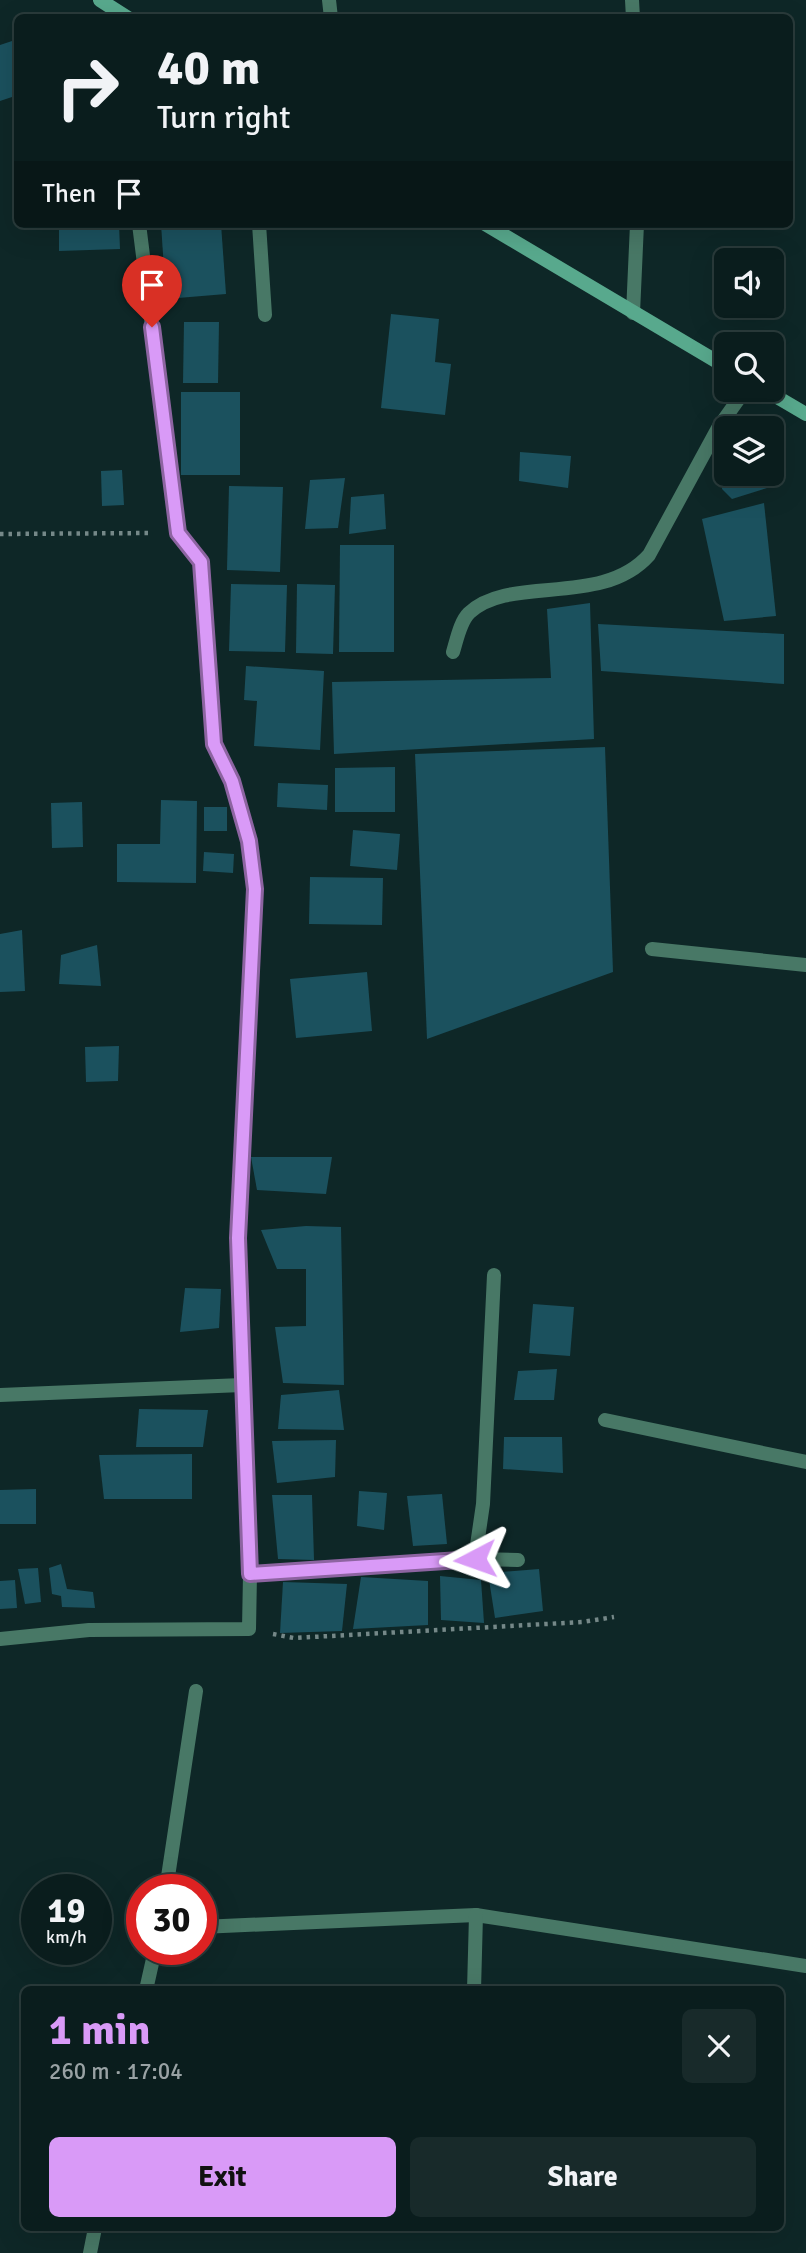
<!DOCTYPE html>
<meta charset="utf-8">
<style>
:root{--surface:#0a1d1d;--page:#182a2a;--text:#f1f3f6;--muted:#99a2a4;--line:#2a3b3b;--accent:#d99af7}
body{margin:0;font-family:Signika,sans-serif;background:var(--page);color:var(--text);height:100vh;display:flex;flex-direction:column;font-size:26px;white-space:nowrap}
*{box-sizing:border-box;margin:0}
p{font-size:23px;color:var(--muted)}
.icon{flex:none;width:38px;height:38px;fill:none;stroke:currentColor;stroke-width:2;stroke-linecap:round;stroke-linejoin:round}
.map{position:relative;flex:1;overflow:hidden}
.details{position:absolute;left:21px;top:1986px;width:763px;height:245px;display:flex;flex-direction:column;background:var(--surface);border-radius:10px;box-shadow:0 7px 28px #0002,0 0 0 2px var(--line)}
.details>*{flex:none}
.top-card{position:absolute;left:14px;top:14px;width:779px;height:214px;border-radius:10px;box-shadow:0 7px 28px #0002,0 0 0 2px var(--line);background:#0a1d1d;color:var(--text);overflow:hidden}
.fabs{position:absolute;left:714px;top:248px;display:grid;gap:14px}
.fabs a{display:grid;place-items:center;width:70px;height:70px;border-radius:10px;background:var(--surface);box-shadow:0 7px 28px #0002,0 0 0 2px var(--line);font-size:35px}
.speed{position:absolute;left:21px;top:1874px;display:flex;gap:14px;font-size:35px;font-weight:700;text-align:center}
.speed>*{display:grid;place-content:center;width:91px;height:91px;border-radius:50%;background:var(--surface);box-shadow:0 7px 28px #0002,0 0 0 2px var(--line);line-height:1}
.speed small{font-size:18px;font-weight:400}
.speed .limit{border:10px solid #d22;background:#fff;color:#111}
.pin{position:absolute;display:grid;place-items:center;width:60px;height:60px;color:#fff;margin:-72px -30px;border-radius:50% 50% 50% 0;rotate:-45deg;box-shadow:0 0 7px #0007}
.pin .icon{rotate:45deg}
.me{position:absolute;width:77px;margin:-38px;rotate:266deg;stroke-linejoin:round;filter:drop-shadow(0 0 5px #0008)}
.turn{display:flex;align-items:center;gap:24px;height:147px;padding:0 28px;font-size:32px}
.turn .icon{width:91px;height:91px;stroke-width:2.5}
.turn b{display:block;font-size:49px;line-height:60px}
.then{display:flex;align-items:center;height:66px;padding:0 28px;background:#0003;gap:14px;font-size:26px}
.round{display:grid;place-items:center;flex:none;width:74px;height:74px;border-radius:10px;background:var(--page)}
.headline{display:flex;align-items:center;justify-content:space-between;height:119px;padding:0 28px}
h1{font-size:42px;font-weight:700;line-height:52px;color:var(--accent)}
.button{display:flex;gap:14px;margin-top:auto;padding:14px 28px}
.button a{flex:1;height:80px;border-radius:10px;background:var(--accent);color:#111;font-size:28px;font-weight:700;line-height:80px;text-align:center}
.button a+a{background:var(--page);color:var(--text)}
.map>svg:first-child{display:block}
</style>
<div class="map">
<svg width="806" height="2253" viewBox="0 0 806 2253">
<rect width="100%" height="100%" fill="#0e2727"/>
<g fill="#1b515e">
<path d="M 18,39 L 18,95 L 0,101 L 0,45 Z"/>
<path d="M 59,224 L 119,224 L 120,249 L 59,251 Z"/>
<path d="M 161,224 L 221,224 L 226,294 L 166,299 Z"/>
<path d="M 391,314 L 439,319 L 435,362 L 451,364 L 445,415 L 381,408 Z"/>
<path d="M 184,322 L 219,322 L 218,383 L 183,383 Z"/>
<rect x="181" y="392" width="59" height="83"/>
<path d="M 520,452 L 571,456 L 568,488 L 519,481 Z"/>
<path d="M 724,462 L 726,474 L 764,474 L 767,488 L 732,499 L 722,489 Z"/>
<path d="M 122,470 L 124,505 L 102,506 L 101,471 Z"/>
<path d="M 345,478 L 338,528 L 305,529 L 310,480 Z"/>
<path d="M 229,486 L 283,487 L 280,572 L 227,570 Z"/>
<path d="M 384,494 L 386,529 L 349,534 L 351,497 Z"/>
<path d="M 764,503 L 776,616 L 724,621 L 702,519 Z"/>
<path d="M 340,545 L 394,545 L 394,652 L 339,652 Z"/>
<path d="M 231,584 L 287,585 L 285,652 L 229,651 Z"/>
<path d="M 297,584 L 335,585 L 333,654 L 296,653 Z"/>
<path d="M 590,603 L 594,739 L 334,754 L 332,682 L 551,678 L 547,609 Z"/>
<path d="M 598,624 L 784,634 L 784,684 L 601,671 Z"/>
<path d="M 246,666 L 324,671 L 320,750 L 254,746 L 257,701 L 244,700 Z"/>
<path d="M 605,747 L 613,972 L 427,1039 L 415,754 Z"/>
<path d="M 395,767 L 395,812 L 335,812 L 335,768 Z"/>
<path d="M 278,783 L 328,785 L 327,810 L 277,807 Z"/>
<path d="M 161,800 L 197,801 L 196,883 L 117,882 L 117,844 L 160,844 Z"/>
<path d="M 82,802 L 83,847 L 52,848 L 51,803 Z"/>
<rect x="204" y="807" width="23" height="24"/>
<path d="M 353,830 L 400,834 L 397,870 L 350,866 Z"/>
<path d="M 204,852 L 234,854 L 233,873 L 203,871 Z"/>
<path d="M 310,877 L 383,878 L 382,925 L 309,924 Z"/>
<path d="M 22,930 L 25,991 L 0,992 L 0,934 Z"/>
<path d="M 97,945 L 101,986 L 59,984 L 61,955 Z"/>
<path d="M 367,972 L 372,1031 L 296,1038 L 290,979 Z"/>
<path d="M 119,1046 L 118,1081 L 86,1082 L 85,1047 Z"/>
<path d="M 251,1157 L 332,1157 L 326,1194 L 257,1190 Z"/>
<path d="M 306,1226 L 341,1227 L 344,1385 L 283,1383 L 275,1327 L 306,1326 L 306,1269 L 277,1269 L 261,1230 Z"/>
<path d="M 185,1288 L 221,1289 L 219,1328 L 180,1332 Z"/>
<path d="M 533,1304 L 574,1307 L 570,1356 L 529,1353 Z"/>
<path d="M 557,1369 L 554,1400 L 514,1400 L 518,1371 Z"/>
<path d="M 339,1390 L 344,1430 L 278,1429 L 281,1395 Z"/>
<path d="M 139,1409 L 208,1410 L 203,1447 L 136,1447 Z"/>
<path d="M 504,1437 L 562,1437 L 563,1473 L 503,1469 Z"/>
<path d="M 336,1440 L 335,1477 L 277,1483 L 272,1441 Z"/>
<path d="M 192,1454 L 192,1499 L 104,1499 L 99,1455 Z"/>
<path d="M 36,1489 L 36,1524 L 0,1524 L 0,1490 Z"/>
<path d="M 359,1491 L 387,1493 L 384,1530 L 357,1526 Z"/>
<path d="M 442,1494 L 447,1544 L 413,1546 L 407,1496 Z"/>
<path d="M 272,1495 L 312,1495 L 314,1560 L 278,1559 Z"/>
<path d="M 61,1564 L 67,1589 L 93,1592 L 95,1608 L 62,1607 L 61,1596 L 52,1594 L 49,1568 Z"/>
<path d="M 38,1568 L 41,1602 L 25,1604 L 18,1569 Z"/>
<path d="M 539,1569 L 543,1611 L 495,1618 L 488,1573 Z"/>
<path d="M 440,1576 L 481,1580 L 484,1623 L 441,1620 Z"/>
<path d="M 361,1577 L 428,1581 L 428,1625 L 353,1629 Z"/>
<path d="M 15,1580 L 17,1608 L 0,1609 L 0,1581 Z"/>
<path d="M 283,1582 L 347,1584 L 342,1631 L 280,1633 Z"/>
</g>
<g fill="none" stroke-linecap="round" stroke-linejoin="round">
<g stroke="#758888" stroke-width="4.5" stroke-dasharray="3.5 5" stroke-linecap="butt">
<path d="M 0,534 L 153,533"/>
<path d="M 273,1634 L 294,1638 L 582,1622 L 614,1617"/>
</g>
<g stroke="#487866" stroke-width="14">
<path d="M 453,652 C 457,639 460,622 469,613 C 510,574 602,608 649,555 L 718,428 L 745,390"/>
<path d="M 652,949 L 806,965"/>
<path d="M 605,1420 L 806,1462"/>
<path d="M 166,1890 L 196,1691"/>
<path d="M 201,1927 L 476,1915 L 806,1966"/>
<path d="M 146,1990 L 155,1950"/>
<path d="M 474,1990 L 476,1915"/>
<path d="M 90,2253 L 95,2228"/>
</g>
<g stroke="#487866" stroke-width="14">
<path d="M 329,0 L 331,18"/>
<path d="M 632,0 L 633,18"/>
<path d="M 259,224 L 265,315"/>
<path d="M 633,313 L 637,224"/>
<path d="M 0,1395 L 242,1385"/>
<path d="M 475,1559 L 483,1504 L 494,1275"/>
<path d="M 250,1574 L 475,1559 L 518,1560"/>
<path d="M 0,1639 L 89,1630 L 249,1629 L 250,1574 L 238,1238 L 255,889 L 249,841 L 232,781 L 214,744 L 201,562 L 178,533 L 139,224"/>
</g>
<g stroke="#58a98d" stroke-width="14">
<path d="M 100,0 L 128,18"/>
<path d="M 485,224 L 726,367"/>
<path d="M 765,390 L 806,414"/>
</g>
</g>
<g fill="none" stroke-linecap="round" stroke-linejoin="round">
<defs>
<path id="route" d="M 152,327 L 178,533 L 201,562 L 214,744 L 232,781 L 249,841 L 255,889 L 238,1238 L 250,1574 L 475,1559"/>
</defs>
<use href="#route" stroke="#8d64a1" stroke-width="18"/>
<use href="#route" stroke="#d99af7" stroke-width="12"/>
</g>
</svg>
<div class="fabs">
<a><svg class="icon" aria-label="sound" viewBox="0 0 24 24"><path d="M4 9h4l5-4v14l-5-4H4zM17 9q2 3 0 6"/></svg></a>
<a><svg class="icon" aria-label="search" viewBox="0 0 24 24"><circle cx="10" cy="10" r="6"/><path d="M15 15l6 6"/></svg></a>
<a><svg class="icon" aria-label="layers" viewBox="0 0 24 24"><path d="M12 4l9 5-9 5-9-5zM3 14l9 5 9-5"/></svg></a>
</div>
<div class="speed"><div>19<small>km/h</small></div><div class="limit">30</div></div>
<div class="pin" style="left:152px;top:327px;background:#d93025"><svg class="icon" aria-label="arrive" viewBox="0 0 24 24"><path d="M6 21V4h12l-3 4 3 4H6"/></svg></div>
<svg class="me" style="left:475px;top:1559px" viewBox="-20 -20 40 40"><path d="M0-17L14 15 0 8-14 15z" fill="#d99af7" stroke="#fff" stroke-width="4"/></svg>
<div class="top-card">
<div class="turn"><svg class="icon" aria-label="right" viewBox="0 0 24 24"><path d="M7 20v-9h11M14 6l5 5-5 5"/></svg><div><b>40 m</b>Turn right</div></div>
<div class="then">Then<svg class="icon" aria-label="arrive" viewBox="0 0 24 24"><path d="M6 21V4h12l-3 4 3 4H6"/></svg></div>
</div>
<section class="details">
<div class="headline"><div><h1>1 min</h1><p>260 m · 17:04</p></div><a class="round"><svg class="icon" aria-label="close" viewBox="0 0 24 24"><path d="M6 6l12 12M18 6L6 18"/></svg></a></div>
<div class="button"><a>Exit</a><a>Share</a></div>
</section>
</div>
